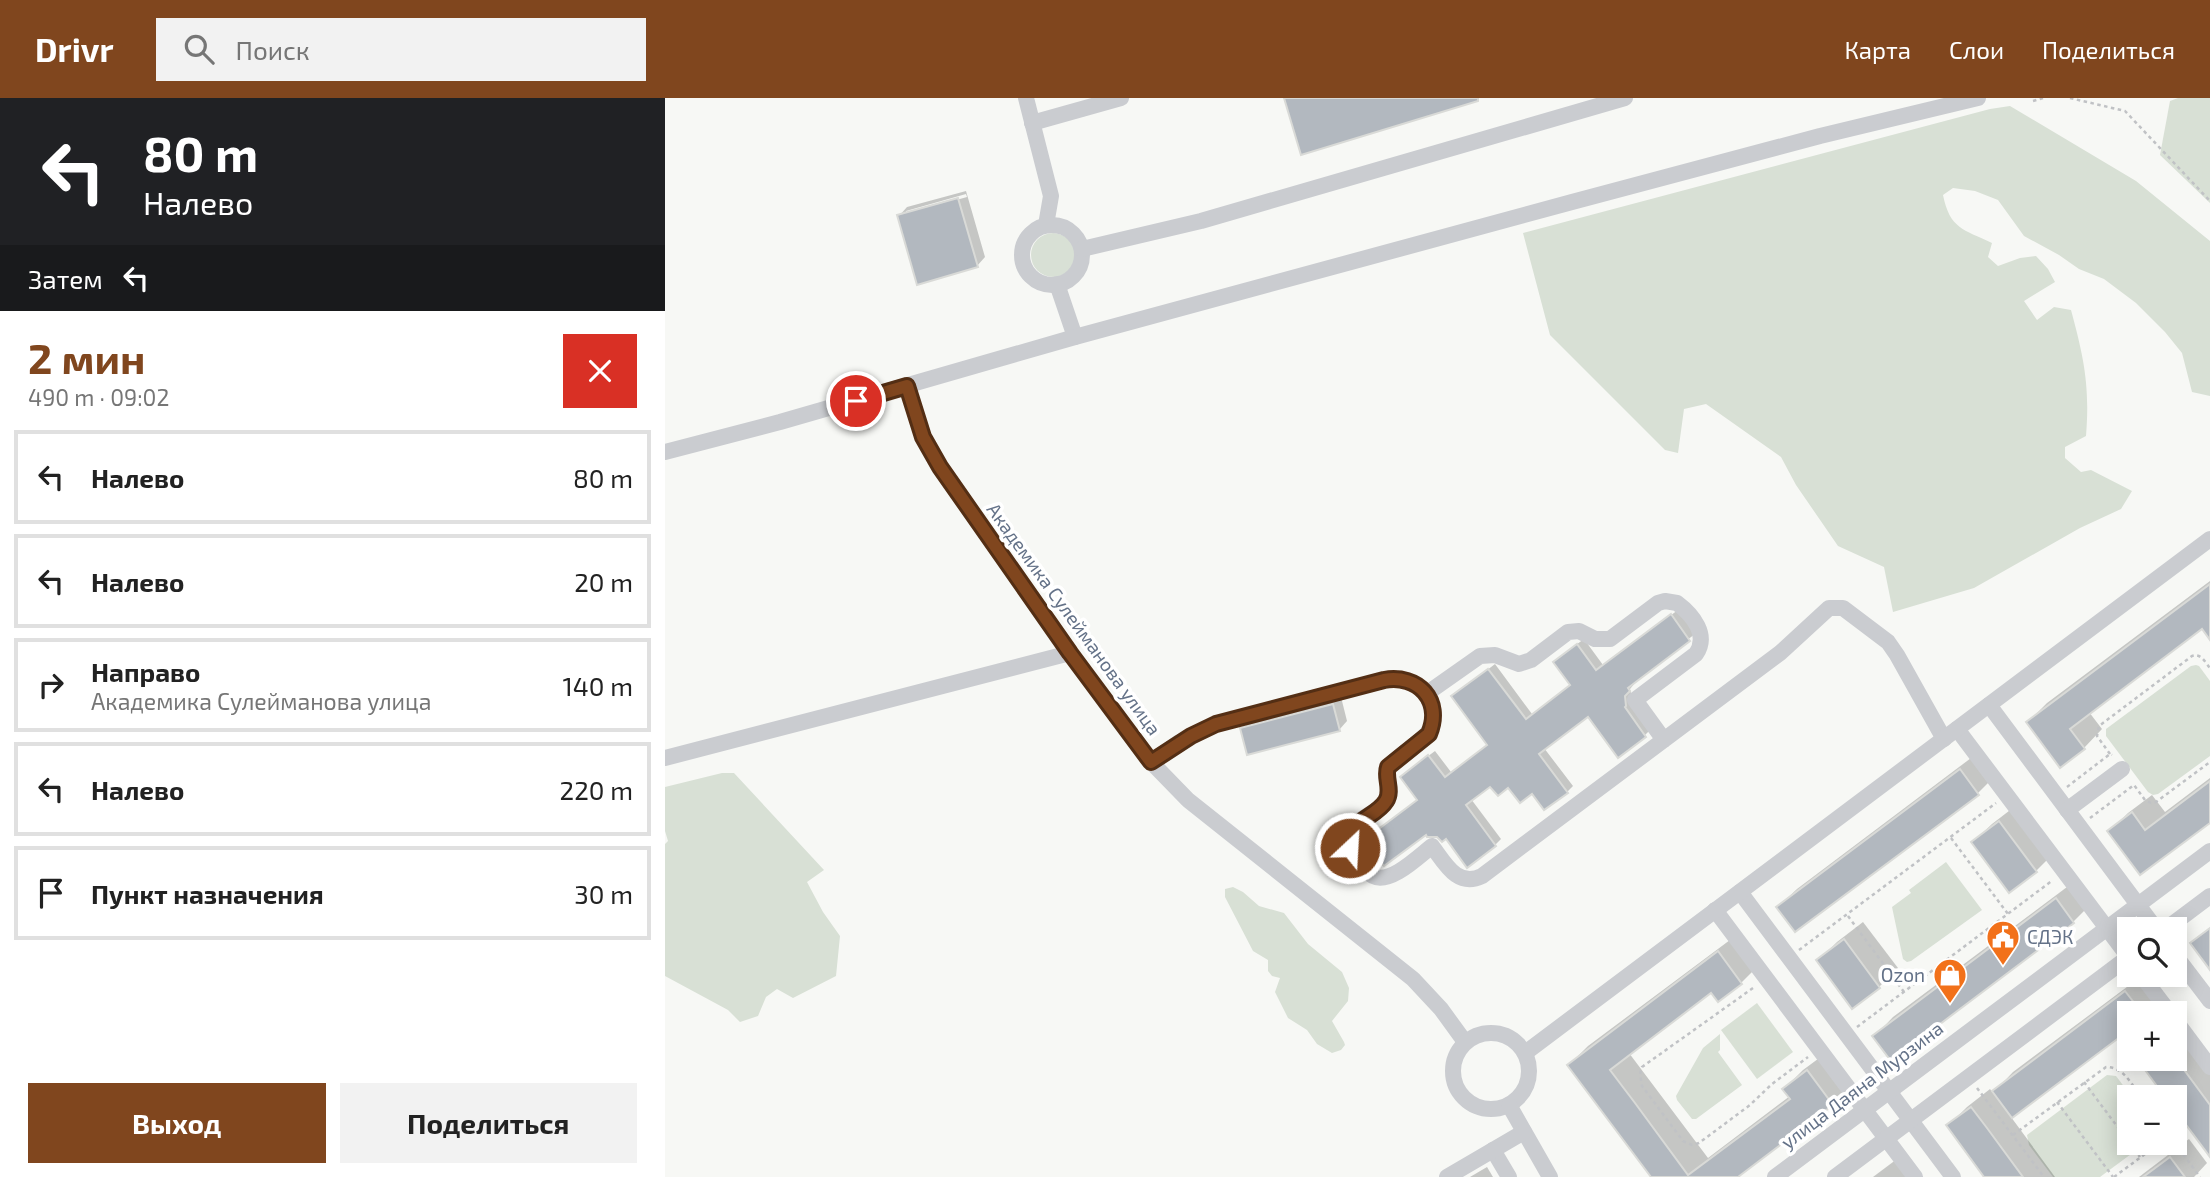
<!DOCTYPE html>
<html lang="ru">
<meta charset="utf-8">
<style>
:root{--surface:#fff;--page:#f2f2f2;--text:#222;--muted:#767676;--line:#e0e0e0;--accent:#80461e}
body{margin:0;font-family:"Exo 2",sans-serif;background:var(--page);color:var(--text);height:100vh;display:flex;flex-direction:column;font-size:26px;white-space:nowrap}
*{box-sizing:border-box;margin:0}
p{font-size:23px;color:var(--muted)}
.icon{flex:none;width:38px;height:38px;fill:none;stroke:currentColor;stroke-width:2;stroke-linecap:round;stroke-linejoin:round}
.map{position:relative;flex:1;overflow:hidden}
.sheet{display:flex;flex-direction:column;background:var(--surface);width:665px}
.sheet>*{flex:none}
.guide{background:#202124;color:#fff;overflow:hidden}
.buttons{position:absolute;left:1452px;top:819px;display:grid;gap:14px}
.buttons a{display:grid;place-items:center;width:70px;height:70px;border-radius:0px;background:var(--surface);box-shadow:0 4px 18px #0003;font-size:35px}
.pin{position:absolute;display:grid;place-items:center;width:60px;height:60px;color:#fff;margin:-30px;border:4px solid #fff;border-radius:50%;box-shadow:0 2px 7px #0007}
.me{position:absolute;width:77px;margin:-38px;rotate:25deg;stroke-linejoin:round;filter:drop-shadow(0 0 5px #0008)}
.turn{display:flex;align-items:center;gap:24px;height:147px;padding:0 28px;font-size:32px}
.turn .icon{width:91px;height:91px;stroke-width:2.5}
.turn b{display:block;font-size:49px;line-height:60px}
.then{display:flex;align-items:center;height:66px;padding:0 28px;background:#0003;gap:14px;font-size:26px}
.round{display:grid;place-items:center;flex:none;width:74px;height:74px;border-radius:0px;background:var(--page)}
.headline{display:flex;align-items:center;justify-content:space-between;height:119px;padding:0 28px}
h1{font-size:42px;font-weight:700;line-height:52px;color:var(--accent)}
.button{display:flex;gap:14px;margin-top:auto;padding:14px 28px}
.button a{flex:1;height:80px;border-radius:0px;background:var(--accent);color:#fff;font-size:28px;font-weight:700;line-height:80px;text-align:center}
.button a+a{background:var(--page);color:var(--text)}
ul{padding:0;list-style:none}
li{display:flex;align-items:center;gap:21px;height:94px;margin:0 14px 10px;padding:0 14px;border:4px solid var(--line);border-radius:0px}
li div{flex:1}
li b{display:block;font-size:26px}
li em{font-style:normal}
header{display:flex;align-items:center;gap:42px;box-sizing:border-box;height:98px;padding:0 35px;background:var(--accent);color:#fff}
header strong{font-size:33px}
nav{display:flex;gap:38px;margin-inline-start:auto;font-size:24px}
.search{width:490px;height:63px;background:var(--page);display:flex;align-items:center;gap:18px;box-sizing:border-box;padding:0 24px;border-radius:0px;color:var(--muted);font-size:26px}
main{display:flex;flex:1;min-height:0}
.map>svg:first-child{display:block}
</style>
<header>
<strong>Drivr</strong>
<div class="search"><svg class="icon" aria-label="search" viewBox="0 0 24 24"><circle cx="10" cy="10" r="6"/><path d="M15 15l6 6"/></svg>Поиск</div>
<nav><a>Карта</a><a>Слои</a><a>Поделиться</a></nav>
</header>
<main>
<section class="sheet">
<div class="guide">
<div class="turn"><svg class="icon" aria-label="left" viewBox="0 0 24 24"><path d="M17 20v-9H6M10 6l-5 5 5 5"/></svg><div><b>80 m</b>Налево</div></div>
<div class="then">Затем<svg class="icon" aria-label="left" viewBox="0 0 24 24"><path d="M17 20v-9H6M10 6l-5 5 5 5"/></svg></div>
</div>
<div class="headline"><div><h1>2 мин</h1><p>490 m · 09:02</p></div><a class="round" style="background:#d93025;color:#fff"><svg class="icon" aria-label="close" viewBox="0 0 24 24"><path d="M6 6l12 12M18 6L6 18"/></svg></a></div>
<ul>
<li><svg class="icon" aria-label="left" viewBox="0 0 24 24"><path d="M17 20v-9H6M10 6l-5 5 5 5"/></svg><div><b>Налево</b></div><em>80 m</em></li>
<li><svg class="icon" aria-label="left" viewBox="0 0 24 24"><path d="M17 20v-9H6M10 6l-5 5 5 5"/></svg><div><b>Налево</b></div><em>20 m</em></li>
<li><svg class="icon" aria-label="right" viewBox="0 0 24 24"><path d="M7 20v-9h11M14 6l5 5-5 5"/></svg><div><b>Направо</b><p>Академика Сулейманова улица</p></div><em>140 m</em></li>
<li><svg class="icon" aria-label="left" viewBox="0 0 24 24"><path d="M17 20v-9H6M10 6l-5 5 5 5"/></svg><div><b>Налево</b></div><em>220 m</em></li>
<li><svg class="icon" aria-label="arrive" viewBox="0 0 24 24"><path d="M6 21V4h12l-3 4 3 4H6"/></svg><div><b>Пункт назначения</b></div><em>30 m</em></li>
</ul>
<div class="button"><a>Выход</a><a>Поделиться</a></div>
</section>
<div class="map">
<svg width="1545" height="1079" viewBox="0 0 1545 1079">
<rect width="100%" height="100%" fill="#f7f8f5"/>
<g fill="#d8e0d5">
<path d="M 1513,0 L 1545,0 L 1545,105 L 1495,57 L 1505,3 Z"/>
<path d="M 1345,8 L 1471,83 L 1545,143 L 1545,298 L 1527,294 L 1517,255 L 1500,234 L 1471,205 L 1439,181 L 1414,171 L 1394,157 L 1359,138 L 1333,102 L 1310,93 L 1288,90 L 1278,97 C 1285,131 1298,131 1327,145 L 1323,159 L 1333,168 L 1355,160 L 1371,158 L 1383,171 L 1390,184 L 1359,203 L 1372,222 L 1389,209 L 1406,212 C 1419,260 1425,288 1421,338 L 1400,349 L 1400,360 L 1416,374 L 1426,372 L 1467,393 L 1456,411 L 1415,430 L 1309,490 L 1228,514 L 1219,469 L 1173,448 L 1131,387 L 1116,359 L 1041,306 L 1019,311 L 1013,355 L 1000,352 L 885,237 L 858,135 L 1325,11 Z"/>
<circle cx="388" cy="157" r="22"/>
<path d="M 1531,567 L 1534,568 L 1545,583 L 1545,658 L 1493,696 L 1488,697 L 1483,694 L 1441,638 L 1441,631 L 1526,568 Z"/>
<path d="M 57,675 L 69,675 L 159,772 L 142,784 L 158,814 L 175,838 L 171,878 L 128,900 L 112,891 L 101,899 L 93,918 L 75,924 L 63,912 L 0,878 L 0,746 L 3,743 L 0,733 L 0,689 Z"/>
<path d="M 1281,764 L 1317,812 L 1246,863 L 1242,864 L 1238,861 L 1227,809 L 1246,795 L 1244,792 Z"/>
<path d="M 568,789 L 578,794 L 594,808 L 619,815 L 643,846 L 677,874 L 684,890 L 683,903 L 667,923 L 679,944 L 680,947 L 676,952 L 667,955 L 652,946 L 642,932 L 623,920 L 610,894 L 615,880 L 607,878 L 603,873 L 603,862 L 588,853 L 560,799 L 560,791 Z"/>
<path d="M 1092,905 L 1128,954 L 1092,981 L 1056,932 Z"/>
<path d="M 1055,936 L 1055,952 L 1053,954 L 1077,987 L 1031,1021 L 1027,1021 L 1012,1002 L 1011,998 L 1038,950 Z"/>
<path d="M 1442,977 L 1451,978 L 1467,999 L 1465,999 L 1465,1045 L 1481,1045 L 1435,1079 L 1388,1079 L 1364,1047 L 1362,1037 Z"/>
</g>
<g fill="#0003" fill-rule="evenodd">
<path d="M 301,93 L 320,159 L 312,168 L 234,118 L 242,109 ZM 301,96 L 302,99 L 241,116 L 241,113 Z"/>
<path d="M 1545,483 L 1545,539 L 1537,529 L 1424,614 L 1437,631 L 1419,650 L 1363,624 L 1382,605 Z"/>
<path d="M 1013,512 L 1030,536 L 968,583 L 970,585 L 965,591 L 967,600 L 986,631 L 980,637 L 954,657 L 924,617 L 879,650 L 908,688 L 902,694 L 868,693 L 844,687 L 826,686 L 806,701 L 836,741 L 830,747 L 771,736 L 753,701 L 743,673 L 770,653 L 786,674 L 824,646 L 795,593 L 830,566 L 867,616 L 907,586 L 896,558 L 919,541 L 938,567 Z"/>
<path d="M 676,599 L 682,623 L 674,632 L 577,631 L 586,623 Z"/>
<path d="M 1314,654 L 1331,677 L 1313,695 L 1113,809 L 1132,791 Z"/>
<path d="M 1545,680 L 1545,723 L 1476,774 L 1445,733 L 1463,715 L 1487,697 L 1500,714 Z"/>
<path d="M 1353,706 L 1389,755 L 1371,773 L 1308,744 L 1327,726 Z"/>
<path d="M 1410,783 L 1427,805 L 1408,824 L 1226,960 L 1210,938 L 1228,919 Z"/>
<path d="M 1198,824 L 1233,870 L 1214,889 L 1187,909 L 1153,863 L 1172,844 Z"/>
<path d="M 1073,836 L 1095,866 L 1076,885 L 1053,902 L 1047,893 L 964,955 L 1043,1060 L 1125,998 L 1119,991 L 1138,972 L 1161,955 L 1186,988 L 1167,1006 L 1070,1079 L 988,1079 L 904,967 L 923,948 Z"/>
<path d="M 1478,877 L 1509,915 L 1465,915 L 1456,936 L 1346,1019 L 1390,1079 L 1321,1079 L 1283,1028 L 1302,1009 L 1325,991 L 1328,995 L 1348,974 Z"/>
<path d="M 1510,917 L 1545,964 L 1545,1056 L 1510,999 L 1503,999 L 1474,961 L 1510,961 Z"/>
<path d="M 1524,1041 L 1542,1065 L 1529,1079 L 1474,1079 Z"/>
<path d="M 1240,1055 L 1258,1079 L 1208,1079 Z"/>
<path d="M 822,1069 L 828,1079 L 805,1079 Z"/>
</g>
<g fill="#b2b8bf" stroke="#d9dad7" stroke-width="2">
<path d="M 619,0 L 813,0 L 813,3 L 636,57 Z"/>
<path d="M 293,100 L 313,169 L 252,187 L 232,117 Z"/>
<path d="M 1545,486 L 1545,542 L 1537,531 L 1405,631 L 1420,651 L 1395,670 L 1361,624 Z"/>
<path d="M 1006,516 L 1025,543 L 963,590 L 965,593 L 960,598 L 961,608 L 960,609 L 981,639 L 953,660 L 923,619 L 874,656 L 903,695 L 879,712 L 867,696 L 855,705 L 843,690 L 833,698 L 825,689 L 801,707 L 831,748 L 802,770 L 781,741 L 777,744 L 772,739 L 762,739 L 761,737 L 719,768 L 699,742 L 752,702 L 735,679 L 763,657 L 780,679 L 822,647 L 786,598 L 823,571 L 861,621 L 905,587 L 888,564 L 912,546 L 931,572 Z"/>
<path d="M 668,606 L 675,633 L 582,657 L 575,630 Z"/>
<path d="M 1295,671 L 1314,697 L 1130,834 L 1111,809 Z"/>
<path d="M 1545,683 L 1545,725 L 1475,777 L 1442,733 L 1467,714 L 1480,732 Z"/>
<path d="M 1334,723 L 1372,774 L 1344,795 L 1306,744 Z"/>
<path d="M 1391,800 L 1409,825 L 1226,963 L 1207,938 Z"/>
<path d="M 1545,830 L 1545,872 L 1525,845 Z"/>
<path d="M 1179,841 L 1215,890 L 1187,911 L 1151,862 Z"/>
<path d="M 1053,853 L 1077,886 L 1053,904 L 1046,895 L 945,972 L 970,1005 L 1023,1077 L 1125,1001 L 1117,991 L 1142,972 L 1168,1007 L 1073,1079 L 986,1079 L 902,967 Z"/>
<path d="M 1460,893 L 1477,915 L 1465,915 L 1465,951 L 1455,939 L 1347,1020 L 1327,993 Z"/>
<path d="M 1472,961 L 1511,961 L 1545,1007 L 1545,1059 L 1510,1012 L 1510,999 L 1500,999 Z"/>
<path d="M 1306,1009 L 1322,1030 L 1358,1079 L 1319,1079 L 1281,1027 Z"/>
<path d="M 1505,1059 L 1520,1079 L 1478,1079 Z"/>
</g>
<g fill="none" stroke-linecap="round" stroke-linejoin="round">
<g stroke="#c0c2c5" stroke-width="2.5" stroke-dasharray="3.5 3.5" stroke-linecap="butt">
<path d="M 1405,0 L 1460,13 L 1545,103"/>
<path d="M 1368,3 L 1378,0"/>
<path d="M 1445,656 L 1432,638 L 1434,628 L 1527,558 C 1536,555 1540,564 1545,570"/>
<path d="M 1402,689 L 1445,656 L 1447,657"/>
<path d="M 1425,720 L 1469,687 L 1480,702 L 1486,705 L 1491,704 L 1545,664"/>
<path d="M 1286,740 L 1343,816"/>
<path d="M 1183,818 L 1239,894"/>
<path d="M 1134,852 L 1331,705"/>
<path d="M 1088,890 L 977,969 L 975,976 L 977,988 L 1018,1043 L 1027,1047 L 1034,1045 L 1085,1007 L 1107,986 L 1143,959"/>
<path d="M 1192,929 L 1388,782"/>
<path d="M 1419,984 L 1475,1059"/>
<path d="M 1312,990 L 1379,1079"/>
<path d="M 1392,1004 L 1448,1079"/>
<path d="M 1348,1037 L 1441,969 C 1459,969 1466,986 1476,999"/>
<path d="M 1510,1045 L 1535,1079"/>
<path d="M 1449,1079 L 1495,1045"/>
</g>
<g stroke="#caccd0" stroke-width="16">
<path d="M 361,0 L 386,98 L 381,127"/>
<path d="M 367,25 L 456,0"/>
<circle cx="387" cy="157" r="30"/>
<path d="M 417,151 L 536,123 L 960,0"/>
<path d="M 392,186 L 410,239"/>
<path d="M 242,288 L 258,339 L 275,369 L 405,555 L 486,664 L 523,702 L 748,881 L 776,911 L 800,944"/>
<path d="M 0,354 L 115,324 L 410,239 L 907,104 L 1155,38 L 1313,0"/>
<path d="M 1324,607 L 1491,831"/>
<path d="M 1292,631 L 1465,861"/>
<path d="M 999,642 L 970,602 L 1031,556 C 1044,537 1028,517 1012,505 L 1000,503 L 993,505 L 945,541 L 930,541 L 914,533 L 903,534 L 866,562 L 854,566 L 830,557 L 815,558 L 761,596 C 783,640 747,642 723,669 C 719,681 729,694 720,705 C 710,716 687,722 684,737 C 682,747 689,754 694,762 C 698,767 702,775 708,778 C 725,787 754,758 767,748 C 780,765 792,790 817,778 L 1115,555 L 1164,510 L 1178,510 L 1223,544 L 1232,557 L 1279,641"/>
<path d="M 0,660 L 405,555"/>
<path d="M 486,664 L 513,645 L 551,626 L 719,582 C 737,579 748,583 761,596"/>
<path d="M 1402,712 L 1457,671"/>
<path d="M 1075,794 L 1288,1079"/>
<path d="M 1050,812 L 1250,1079"/>
<path d="M 1501,831 L 1545,798"/>
<path d="M 1510,857 L 1545,903"/>
<path d="M 1476,877 L 1505,915"/>
<path d="M 1510,922 L 1545,969"/>
<circle cx="826" cy="973" r="38"/>
<path d="M 860,955 L 1545,441"/>
<path d="M 844,1007 L 885,1079"/>
<path d="M 828,1052 L 844,1079"/>
<path d="M 782,1079 L 859,1034"/>
<path d="M 1110,1079 L 1545,753"/>
<path d="M 1170,1079 L 1465,858"/>
</g>
</g>
<g fill="none" stroke-linecap="round" stroke-linejoin="round">
<defs>
<path id="route" d="M 191,303 L 242,288 L 258,339 L 275,369 L 405,555 L 486,664 L 526,638 L 551,626 L 719,582 C 753,576 778,602 764,636 L 723,669 C 719,680 728,692 721,703 C 710,721 679,723 685,750"/>
</defs>
<use href="#route" stroke="#532e14" stroke-width="18"/>
<use href="#route" stroke="#80461e" stroke-width="12"/>
</g>
<defs>
<symbol id="civic-pin" viewBox="-11 -11 22 30"><path d="M0 17L-7.5 6A9.5 9.5 0 1 1 7.5 6Z" fill="#f2711a" stroke="#fff"/><path d="M-.6-6.5H3V-4.5H.6V-3L4-1V1h2V6H-6V1h2V-1L-.6-3ZM-1.2 2.5V6h2.4V2.5Z" fill="#fff"/></symbol>
<symbol id="shop-pin" viewBox="-11 -11 22 30"><path d="M0 17L-7.5 6A9.5 9.5 0 1 1 7.5 6Z" fill="#f2711a" stroke="#fff"/><path d="M-5-2.5h2.3a2.7 3.5 0 0 1 5.4 0H5L5.5 6h-11ZM-1.5-2.5h3a1.5 2.3 0 0 0-3 0Z" fill="#fff"/></symbol>
</defs>
<g fill-rule="evenodd">
<use href="#civic-pin" x="1319" y="820" width="38" height="52"/>
<use href="#shop-pin" x="1266" y="858" width="38" height="52"/>
</g>
<g text-anchor="middle" stroke-width="7" stroke-linejoin="round" paint-order="stroke">
<g font-size="19" fill="#647288" stroke="#fff">
<text transform="translate(409 521) rotate(54)" y="7">Академика Сулейманова улица</text>
<text transform="translate(1197 987) rotate(-37)" y="7">улица Даяна Мурзина</text>
</g>
<g font-size="19" fill="#647288" stroke="#fff" text-anchor="start">
<text x="1362" y="846">СДЭК</text>
<text x="1260" y="884" text-anchor="end">Ozon</text>
</g>
</g>
</svg>
<div class="buttons">
<a><svg class="icon" aria-label="search" viewBox="0 0 24 24"><circle cx="10" cy="10" r="6"/><path d="M15 15l6 6"/></svg></a>
<a>+</a>
<a>−</a>
</div>
<div class="pin" style="left:191px;top:303px;background:#d93025"><svg class="icon" aria-label="arrive" viewBox="0 0 24 24"><path d="M6 21V4h12l-3 4 3 4H6"/></svg></div>
<svg class="me" style="left:685px;top:750px" viewBox="-20 -20 40 40"><circle r="17" fill="#80461e" stroke="#fff" stroke-width="3"/><path d="M0-11L8 9 0 5-8 9z" fill="#fff"/></svg>
</div>
</main>
